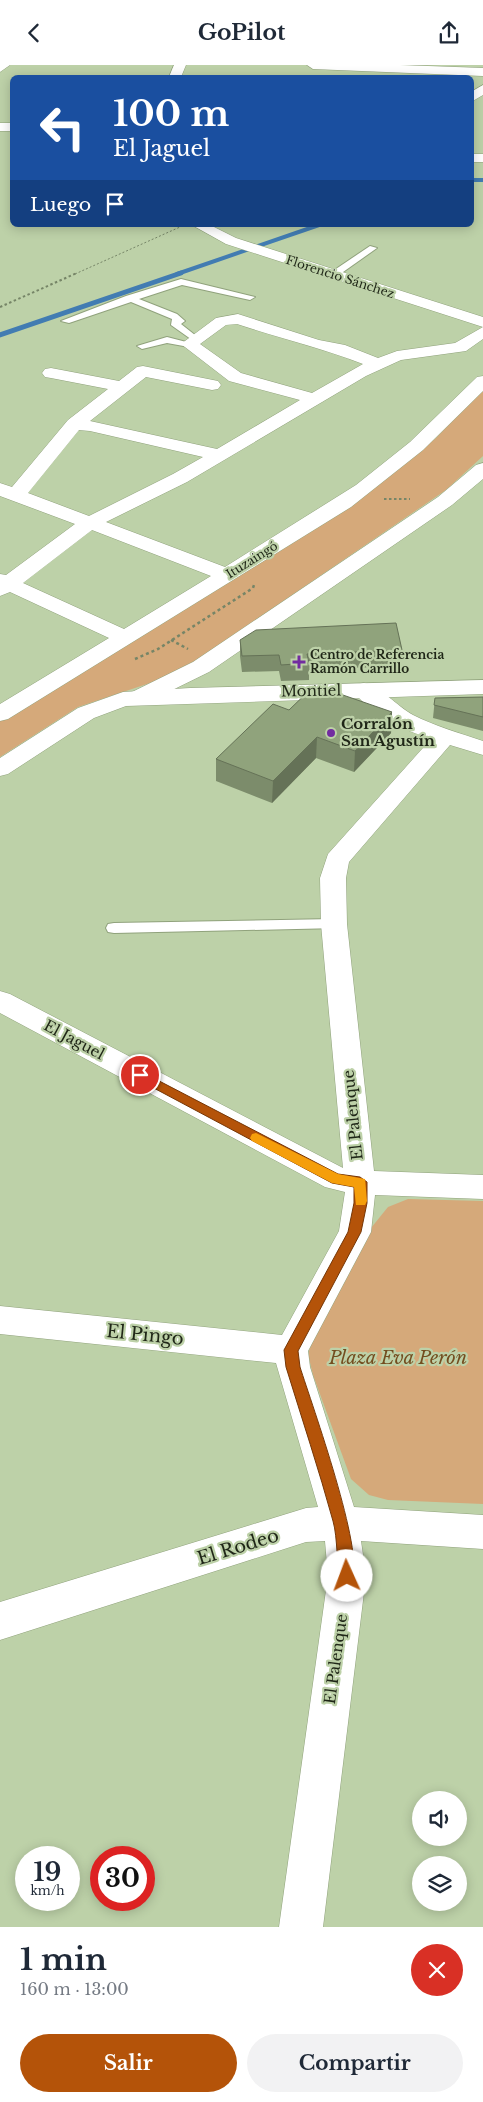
<!DOCTYPE html>
<html lang="es">
<meta charset="utf-8">
<style>
:root{--surface:#fff;--page:#f2f2f3;--text:#1f2937;--muted:#747a83;--accent:#b45309}
body{margin:0;font-family:"Libre Baskerville",serif;background:var(--page);color:var(--text);height:100vh;display:flex;flex-direction:column;font-size:19px;white-space:nowrap}
*{box-sizing:border-box;margin:0}
p{font-size:16px;color:var(--muted)}
.icon{flex:none;width:28px;height:28px;fill:none;stroke:currentColor;stroke-width:2;stroke-linecap:round;stroke-linejoin:round}
.map{position:relative;height:1862px;overflow:hidden}
.details{display:flex;flex-direction:column;background:var(--surface);flex:1}
.details>*{flex:none}
.hud{position:absolute;left:10px;top:10px;width:464px;height:152px;border-radius:8px;box-shadow:0 2px 12px #0003;background:#1a4fa0;color:#fff;overflow:hidden}
.buttons{position:absolute;left:412px;top:1726px;display:grid;gap:10px}
.buttons a{display:grid;place-items:center;width:55px;height:55px;border-radius:50%;background:var(--surface);box-shadow:0 2px 12px #0003;font-size:25px}
.speed{position:absolute;left:15px;top:1781px;display:flex;gap:10px;font-size:25px;font-weight:700;text-align:center}
.speed>*{display:grid;place-content:center;width:65px;height:65px;border-radius:50%;background:var(--surface);box-shadow:0 2px 12px #0003;line-height:1}
.speed small{font-size:12px;font-weight:400}
.speed .limit{border:8px solid #d22;background:#fff;color:#111}
.pin{position:absolute;display:grid;place-items:center;width:42px;height:42px;color:#fff;margin:-21px;border:2px solid #fff;border-radius:50%;box-shadow:0 1px 5px #0007}
.me{position:absolute;width:55px;margin:-28px;rotate:358deg;stroke-linejoin:round;filter:drop-shadow(0 0 4px #0008)}
.turn{display:flex;align-items:center;gap:18px;height:105px;padding:0 20px;font-size:22px}
.turn .icon{width:65px;height:65px;stroke-width:2.5}
.turn b{display:block;font-size:35px;line-height:42px}
.then{display:flex;align-items:center;height:48px;padding:0 20px;background:#0003;gap:10px;font-size:19px}
.round{display:grid;place-items:center;flex:none;width:52px;height:52px;border-radius:26px;background:var(--page)}
.headline{display:flex;align-items:center;justify-content:space-between;height:85px;padding:0 20px}
h1{font-size:30px;font-weight:700;line-height:38px}
.action{display:flex;gap:10px;margin-top:auto;padding:10px 20px}
.action a{flex:1;height:58px;border-radius:30px;background:var(--accent);color:#fff;font-size:20px;font-weight:700;line-height:58px;text-align:center}
.action a+a{background:var(--page);color:var(--text)}
header{display:flex;justify-content:space-between;align-items:center;height:65px;padding:0 20px;background:var(--surface);font-size:22px;font-weight:700}
.map>svg:first-child{display:block}
</style>
<header><svg class="icon" aria-label="back" viewBox="0 0 24 24"><path d="M15 5l-7 7 7 7"/></svg>GoPilot<svg class="icon" aria-label="share" viewBox="0 0 24 24"><path d="M12 15V3M7 8l5-5 5 5M5 13v7h14v-7"/></svg></header>
<div class="map">
<svg width="483" height="1862" viewBox="0 0 483 1862">
<rect width="100%" height="100%" fill="#bdd1a8"/>
<g fill="#d5a97a">
<path d="M 483,324 L 483,391 L 446,425 L 194,597 L 162,614 L 78,642 L 0,692 L 0,655 L 358,434 L 435,374 Z"/>
<path d="M 408,1134 L 483,1136 L 483,1439 L 388,1435 L 369,1430 L 351,1414 L 313,1310 L 308,1289 L 315,1268 L 371,1163 L 388,1142 Z"/>
</g>
<g fill="none" stroke-linecap="round" stroke-linejoin="round">
<g stroke="#427cb2" stroke-width="4">
<path d="M 471,115 L 483,115"/>
<path d="M 177,209 L 319,160"/>
</g>
<path stroke="#427cb2" stroke-width="5" d="M 0,270 L 181,208"/>
<defs>
<g id="service">
<path d="M 370,181 L 377,183 L 336,212 L 330,212 L 330,208 Z"/>
<path d="M 181,214 L 255,232 L 250,235 L 182,220 L 139,234 L 177,249 L 185,256 L 181,259 L 200,274 L 195,277 L 171,260 L 172,254 L 131,237 L 69,258 L 61,256 L 126,231 Z"/>
<path d="M 167,272 L 194,279 L 189,282 L 167,278 L 142,284 L 137,281 Z"/>
<path d="M 334,854 L 339,855 L 342,859 L 339,863 L 114,868 L 108,867 L 106,863 L 108,859 L 114,858 Z"/>
</g>
<g id="minor">
<path d="M 0,0 L 10,0 L 0,7 Z"/>
<path d="M 174,0 L 186,0 L 181,12 L 169,12 Z"/>
<path d="M 307,0 L 400,0 L 483,3 L 483,11 L 313,4 Z"/>
<path d="M 483,20 L 483,30 L 471,37 L 471,27 Z"/>
<rect x="0" y="58" width="12" height="8"/>
<rect x="471" y="89" width="12" height="8"/>
<path d="M 192,160 L 210,160 L 236,173 L 483,252 L 483,262 L 226,179 Z"/>
<path d="M 238,249 L 319,275 L 345,280 L 378,293 L 397,286 L 455,278 L 483,262 L 483,274 L 466,286 L 401,295 L 366,311 L 187,417 L 106,457 L 225,502 L 356,420 L 410,377 L 477,312 L 483,311 L 483,326 L 423,385 L 351,442 L 8,654 L 0,656 L 0,639 L 109,573 L 10,527 L 0,531 L 0,509 L 6,510 L 75,459 L 0,431 L 0,418 L 12,422 L 68,355 L 108,324 L 51,313 L 45,312 L 42,308 L 45,304 L 51,303 L 119,316 L 137,302 L 143,301 L 218,316 L 221,320 L 218,324 L 212,325 L 146,312 L 90,356 L 217,384 L 300,335 L 229,316 L 181,279 L 216,253 ZM 237,259 C 279,273 322,283 363,299 L 312,328 L 241,308 L 200,279 L 226,260 ZM 79,365 L 90,366 L 203,392 L 173,409 L 89,451 L 28,428 ZM 92,465 L 211,511 L 124,564 L 23,518 Z"/>
<path d="M 483,398 L 483,414 L 452,440 L 209,607 L 146,638 L 138,640 L 130,638 L 127,633 L 130,628 L 193,597 L 438,432 L 476,400 Z"/>
<path d="M 364,618 C 382,623 397,641 413,650 C 435,661 459,668 483,676 L 483,690 L 450,680 L 349,797 L 346,813 L 347,859 L 374,1106 L 483,1110 L 483,1134 L 375,1130 L 371,1167 L 308,1286 L 310,1302 L 354,1442 L 483,1450 L 483,1484 L 361,1476 L 366,1511 L 323,1862 L 279,1862 L 328,1511 L 325,1476 L 306,1477 L 0,1575 L 0,1537 L 306,1443 L 318,1442 L 276,1298 L 0,1269 L 0,1241 L 282,1270 L 339,1166 L 345,1127 L 325,1122 L 0,948 L 0,926 L 10,929 L 343,1103 L 321,859 L 320,813 L 328,789 L 431,674 C 404,665 369,649 353,625 L 356,620 Z"/>
</g>
<path id="tertiary" d="M 483,615 L 483,629 L 126,641 L 94,653 L 8,709 L 0,711 L 0,693 L 78,643 L 123,627 L 190,623 Z"/>
</defs>
<use href="#service" stroke="#90a27c" stroke-width="2"/>
<use href="#minor" stroke="#90a27c" stroke-width="1"/>
<use href="#tertiary" stroke="#90a27c" stroke-width="1"/>
<path stroke="#768567" stroke-width="1" stroke-dasharray="2 2" stroke-linecap="butt" d="M 75,209 L 180,162"/>
<g stroke="#768567" stroke-width="2" stroke-dasharray="2.5 2.5" stroke-linecap="butt">
<path d="M 0,242 L 77,208"/>
<path d="M 384,434 L 410,434"/>
</g>
<g stroke="#768567" stroke-width="2.5" stroke-dasharray="3 3" stroke-linecap="butt">
<path d="M 171,575 L 188,584"/>
<path d="M 135,594 L 158,584 L 253,523 L 254,520"/>
</g>
<use href="#service" fill="#fff" fill-rule="evenodd"/>
<use href="#minor" fill="#fff" fill-rule="evenodd"/>
<use href="#tertiary" fill="#fff" fill-rule="evenodd"/>
</g>
<g fill="#7c8c6b">
<path d="M 240,575 L 402,585 L 401,601 L 309,605 L 309,615 L 281,616 L 279,606 L 242,607 L 240,591 Z"/>
<path d="M 317,630 L 392,647 L 391,668 L 354,707 L 316,693 L 272,738 L 216,716 L 216,694 L 289,645 Z"/>
<path d="M 483,632 L 483,666 L 433,653 L 435,633 Z"/>
</g>
<g fill="#657257">
<path d="M 392,647 L 391,668 L 354,707 L 355,686 Z"/>
<path d="M 317,672 L 316,693 L 272,738 L 273,716 Z"/>
</g>
<g fill="#90a37c" stroke="#657257">
<path d="M 396,558 L 402,585 L 307,589 L 309,598 L 281,600 L 279,590 L 242,591 L 240,575 L 256,565 Z"/>
<path d="M 315,620 L 317,630 L 340,629 L 392,647 L 355,686 L 317,672 L 273,716 L 216,694 L 273,639 L 289,645 Z"/>
<path d="M 483,632 L 483,652 L 434,640 L 435,633 Z"/>
</g>
<path fill="#b45309" stroke="#753606" d="M 140,1006 L 338,1109 L 360,1112 L 367,1117 L 367,1138 L 361,1167 L 298,1286 L 300,1302 C 312,1340 365,1487 352,1516 L 347,1518 L 342,1516 C 336,1503 338,1473 333,1456 C 319,1405 302,1354 286,1302 L 284,1285 L 348,1167 L 354,1138 L 354,1122 L 332,1118 L 135,1013 L 135,1007 Z"/>
<path fill="#f59e0b" d="M 256,1068 L 338,1109 L 365,1114 L 367,1136 L 365,1140 L 356,1140 L 354,1122 L 332,1118 L 252,1076 L 250,1073 L 252,1069 Z"/>
<g fill="#722ca0" stroke="#bdd1a8" stroke-width="2">
<path d="M296.5 589.5h5v5h5v5h-5v5h-5v-5h-5v-5h5z"/>
<circle cx="331" cy="668" r="5"/>
</g>
<g text-anchor="middle" stroke-width="4.5" stroke-linejoin="round" paint-order="stroke">
<g font-size="12" fill="#1f2617" stroke="#bdd1a8">
<text transform="translate(340 212) rotate(18)" y="4">Florencio Sánchez</text>
<text transform="translate(252 495) rotate(-32)" y="4">Ituzaingó</text>
</g>
<g font-size="12" font-weight="bold" fill="#1f2617" stroke="#bdd1a8" text-anchor="start">
<text x="310" y="594">Centro de Referencia<tspan x="310" dy="14">Ramón Carrillo</tspan></text>
</g>
<g font-size="15" fill="#1f2617" stroke="#bdd1a8">
<text transform="translate(311 626) rotate(-1)" y="5">Montiel</text>
<text transform="translate(74 975) rotate(28)" y="5">El Jaguel</text>
<text transform="translate(353 1050) rotate(-96)" y="5">El Palenque</text>
<text transform="translate(336 1594) rotate(-82)" y="5">El Palenque</text>
</g>
<g font-size="15" font-weight="bold" fill="#1f2617" stroke="#bdd1a8" text-anchor="start">
<text x="341" y="664">Corralón<tspan x="341" dy="17">San Agustín</tspan></text>
</g>
<g font-size="18" fill="#1f2617" stroke="#bdd1a8">
<text transform="translate(145 1270) rotate(6)" y="6">El Pingo</text>
<text transform="translate(238 1482) rotate(-17)" y="6">El Rodeo</text>
</g>
<g font-size="18" font-style="italic" fill="#734d1f" stroke="#bdd1a8">
<text x="398" y="1299">Plaza Eva Perón</text>
</g>
</g>
</svg>
<div class="buttons">
<a><svg class="icon" aria-label="sound" viewBox="0 0 24 24"><path d="M4 9h4l5-4v14l-5-4H4zM17 9q2 3 0 6"/></svg></a>
<a><svg class="icon" aria-label="layers" viewBox="0 0 24 24"><path d="M12 4l9 5-9 5-9-5zM3 14l9 5 9-5"/></svg></a>
</div>
<div class="speed"><div>19<small>km/h</small></div><div class="limit">30</div></div>
<div class="pin" style="left:140px;top:1010px;background:#d93025"><svg class="icon" aria-label="arrive" viewBox="0 0 24 24"><path d="M6 21V4h12l-3 4 3 4H6"/></svg></div>
<svg class="me" style="left:347px;top:1511px" viewBox="-20 -20 40 40"><circle r="19" fill="#fff"/><path d="M0-13L10 11 0 6-10 11z" fill="#b45309"/></svg>
<div class="hud">
<div class="turn"><svg class="icon" aria-label="left" viewBox="0 0 24 24"><path d="M17 20v-9H6M10 6l-5 5 5 5"/></svg><div><b>100 m</b>El Jaguel</div></div>
<div class="then">Luego<svg class="icon" aria-label="arrive" viewBox="0 0 24 24"><path d="M6 21V4h12l-3 4 3 4H6"/></svg></div>
</div>
</div>
<section class="details">
<div class="headline"><div><h1>1 min</h1><p>160 m · 13:00</p></div><a class="round" style="background:#d93025;color:#fff"><svg class="icon" aria-label="close" viewBox="0 0 24 24"><path d="M6 6l12 12M18 6L6 18"/></svg></a></div>
<div class="action"><a>Salir</a><a>Compartir</a></div>
</section>
